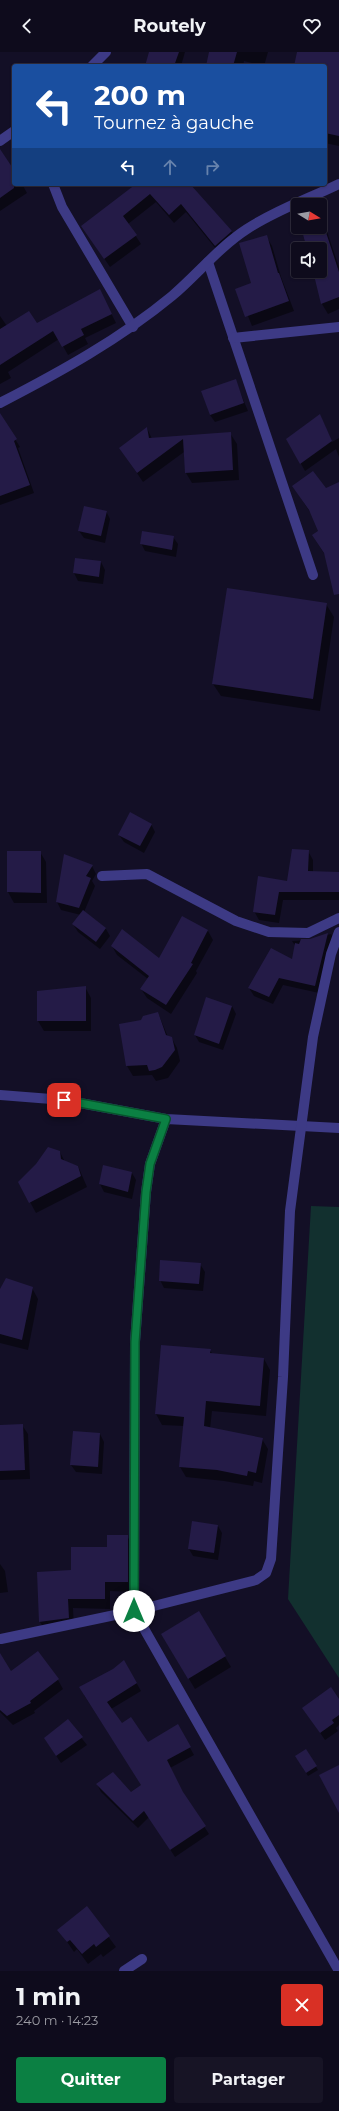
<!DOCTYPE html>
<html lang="fr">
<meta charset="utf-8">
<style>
:root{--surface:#0e0b1c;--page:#171425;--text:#f1f3f6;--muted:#9b9ba3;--line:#2e2b3b;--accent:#0b8043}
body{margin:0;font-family:Montserrat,sans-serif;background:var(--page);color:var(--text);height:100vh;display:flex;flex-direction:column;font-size:15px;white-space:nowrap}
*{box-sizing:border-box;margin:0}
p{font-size:13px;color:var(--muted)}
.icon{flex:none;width:22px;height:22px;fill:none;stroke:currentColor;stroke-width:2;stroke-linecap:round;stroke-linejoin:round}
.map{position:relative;height:1919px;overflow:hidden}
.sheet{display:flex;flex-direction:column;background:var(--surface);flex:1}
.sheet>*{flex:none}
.top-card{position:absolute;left:12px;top:12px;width:315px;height:122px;border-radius:4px;box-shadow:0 1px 3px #0004,0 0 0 1px var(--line);background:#1a4fa0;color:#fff;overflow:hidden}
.needle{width:26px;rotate:101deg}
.controls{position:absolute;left:291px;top:146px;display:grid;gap:8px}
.controls a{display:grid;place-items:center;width:36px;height:36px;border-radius:4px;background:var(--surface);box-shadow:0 1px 3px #0004,0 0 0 1px var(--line);font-size:20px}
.pin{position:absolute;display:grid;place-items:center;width:34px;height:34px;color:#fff;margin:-17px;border-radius:8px;box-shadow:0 2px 6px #0006}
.me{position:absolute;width:44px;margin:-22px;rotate:0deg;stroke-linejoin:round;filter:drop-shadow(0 0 3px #0008)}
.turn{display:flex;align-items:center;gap:14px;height:84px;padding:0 16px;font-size:18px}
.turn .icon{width:52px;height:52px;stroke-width:2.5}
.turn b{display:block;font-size:28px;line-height:34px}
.lanes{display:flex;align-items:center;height:38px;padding:0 16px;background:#0003;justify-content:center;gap:20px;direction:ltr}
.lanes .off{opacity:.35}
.round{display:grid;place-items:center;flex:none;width:42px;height:42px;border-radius:4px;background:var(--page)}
.summary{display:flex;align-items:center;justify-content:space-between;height:68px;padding:0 16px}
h1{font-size:24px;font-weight:700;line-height:30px}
.cta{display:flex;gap:8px;margin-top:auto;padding:8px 16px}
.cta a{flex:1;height:46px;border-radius:4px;background:var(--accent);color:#fff;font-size:16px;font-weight:700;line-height:46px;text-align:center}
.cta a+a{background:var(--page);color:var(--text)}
header{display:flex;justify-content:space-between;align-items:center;height:52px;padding:0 16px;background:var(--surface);font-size:18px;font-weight:700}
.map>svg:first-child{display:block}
</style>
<header><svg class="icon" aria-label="back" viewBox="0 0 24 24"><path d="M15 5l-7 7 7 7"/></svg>Routely<svg class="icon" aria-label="heart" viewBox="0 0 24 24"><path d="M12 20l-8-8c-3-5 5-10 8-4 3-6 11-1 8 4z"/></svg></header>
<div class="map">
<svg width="339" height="1919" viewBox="0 0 339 1919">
<rect width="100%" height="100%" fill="#130f26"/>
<path fill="#12302f" d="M 311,1154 L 339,1155 L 339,1626 L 288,1547 Z"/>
<g fill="#0007">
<path d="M 150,0 L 185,0 L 181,14 L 146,14 Z"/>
<path d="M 210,0 L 268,0 L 264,14 L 244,9 L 243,14 L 207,14 Z"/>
<path d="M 298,0 L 339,0 L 339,94 L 325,91 L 325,14 L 295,14 Z"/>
<path d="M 0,100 L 14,120 L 14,132 L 22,132 L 27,141 L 0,159 Z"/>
<path d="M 132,132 L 189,132 L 232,180 L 236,188 L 220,202 L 186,160 L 174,171 L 156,150 L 128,172 L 141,192 L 110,215 L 82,174 L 132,136 L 131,133 Z"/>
<path d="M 320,159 L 339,215 L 339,257 L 328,262 L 322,252 L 314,219 L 320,219 L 320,197 L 308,197 L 302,175 L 320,175 Z"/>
<path d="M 266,184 L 272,194 L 281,225 L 294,259 L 252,274 L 237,237 L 252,232 Z"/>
<path d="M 104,247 L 116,271 L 85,286 L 88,292 L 68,303 L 59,287 L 8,320 L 11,326 L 0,332 L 0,264 L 7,274 L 37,273 Z"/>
<path d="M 235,328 L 248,359 L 215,370 L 210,363 Z"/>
<path d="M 0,363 L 20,395 L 18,396 L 34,441 L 0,453 Z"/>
<path d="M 320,363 L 332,390 L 339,386 L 339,405 L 336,397 L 305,419 L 287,387 Z"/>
<path d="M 147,376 L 152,387 L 230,381 L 237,392 L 239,428 L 192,431 L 186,421 L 184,400 L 143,430 L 120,396 Z"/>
<path d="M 339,431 L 339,539 L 325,503 L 313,484 L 320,479 L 312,463 L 294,436 L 325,438 Z"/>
<path d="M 106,459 L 110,467 L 105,491 L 84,486 L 79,479 Z"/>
<path d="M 173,485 L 178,492 L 176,505 L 145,499 L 141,491 Z"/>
<path d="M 76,507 L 101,510 L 105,518 L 103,532 L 78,529 L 74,521 Z"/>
<path d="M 326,552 L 334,565 L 320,659 L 221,644 L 213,632 Z"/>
<path d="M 151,772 L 155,780 L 144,801 L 124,790 L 119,783 Z"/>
<path d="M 308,799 L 313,808 L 313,820 L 339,821 L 339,848 L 283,848 L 279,871 L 259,868 L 254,859 L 288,830 Z"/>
<path d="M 8,800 L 40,800 L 46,810 L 47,851 L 14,851 L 8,840 Z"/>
<path d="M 92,814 L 96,822 L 92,829 L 95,834 L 84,860 L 106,877 L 110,884 L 100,897 L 78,880 L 73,872 L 81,863 L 61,858 L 57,850 Z"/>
<path d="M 208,879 L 213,888 L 196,919 L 197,921 L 171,962 L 147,946 L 141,937 L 148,927 L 117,903 L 112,894 L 160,907 Z"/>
<path d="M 331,882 L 336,889 L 319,941 L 283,933 L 273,952 L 254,944 L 249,936 L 293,909 L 296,895 L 292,889 L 308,888 Z"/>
<path d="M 85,935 L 91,946 L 91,979 L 44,979 L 38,969 Z"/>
<path d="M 232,954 L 236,962 L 223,998 L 199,990 L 195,983 Z"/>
<path d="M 158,961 L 168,985 L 171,985 L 177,996 L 180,1009 L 168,1026 L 156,1029 L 152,1023 L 133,1024 L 127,1014 L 142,969 Z"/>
<path d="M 60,1100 L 65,1110 L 78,1114 L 87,1135 L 36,1161 L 19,1130 Z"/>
<path d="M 104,1114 L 132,1121 L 136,1128 L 132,1147 L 104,1140 L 100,1132 Z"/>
<path d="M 200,1212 L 205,1220 L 203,1239 L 164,1236 L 160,1228 Z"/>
<path d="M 32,1236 L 38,1247 L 28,1298 L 0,1291 L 0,1239 Z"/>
<path d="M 210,1298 L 213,1303 L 264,1307 L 270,1318 L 266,1364 L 212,1359 L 210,1377 L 262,1387 L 268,1397 L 262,1431 L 254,1429 L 253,1434 L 224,1429 L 186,1425 L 180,1415 L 184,1374 L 162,1373 L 156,1362 Z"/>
<path d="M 22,1373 L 28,1382 L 30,1427 L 0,1428 L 0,1374 Z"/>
<path d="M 100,1382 L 104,1390 L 102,1422 L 76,1420 L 71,1413 Z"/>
<path d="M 218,1474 L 222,1481 L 218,1508 L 193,1504 L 189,1497 Z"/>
<path d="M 127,1484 L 133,1494 L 133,1540 L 110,1539 L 110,1557 L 73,1556 L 74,1576 L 46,1580 L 40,1570 L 38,1521 L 72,1519 Z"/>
<path d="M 0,1512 L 5,1519 L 8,1540 L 0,1541 Z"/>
<path d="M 199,1560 L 231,1615 L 195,1637 L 162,1582 Z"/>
<path d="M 124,1609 L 141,1639 L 111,1657 L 121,1673 L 148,1692 L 178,1674 L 194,1703 L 170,1716 L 185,1745 L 209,1782 L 175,1805 L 149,1765 L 138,1776 L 101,1740 L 97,1732 L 131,1742 L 142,1733 L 84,1643 Z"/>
<path d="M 0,1611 L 11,1621 L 58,1628 L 63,1637 L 34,1659 L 35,1661 L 13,1673 L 0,1660 Z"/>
<path d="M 339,1649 L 339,1673 L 336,1676 L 338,1679 L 325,1688 L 308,1663 Z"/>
<path d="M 68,1669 L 87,1693 L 61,1711 L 45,1687 Z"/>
<path d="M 306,1698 L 318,1718 L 308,1724 L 296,1704 Z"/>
<path d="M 87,1856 L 116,1895 L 103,1905 L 101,1902 L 88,1912 L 77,1897 L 74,1900 L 59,1878 Z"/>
</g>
<g fill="#241b47">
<path d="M 149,0 L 179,0 L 174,14 L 145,14 Z"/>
<path d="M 209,0 L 237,0 L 233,14 L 206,14 Z"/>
<path d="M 297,0 L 339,0 L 339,84 L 325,81 L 325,14 L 294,14 Z"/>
<path d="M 0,97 L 14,118 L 14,136 L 0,146 Z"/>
<path d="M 136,132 L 190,132 L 232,179 L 215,194 L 181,152 L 169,163 L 150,142 L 123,164 L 137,183 L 104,207 L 81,174 Z"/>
<path d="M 320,162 L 339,220 L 339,245 L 321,252 L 313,219 L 320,219 L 320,197 L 307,197 L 301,175 L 320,175 Z"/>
<path d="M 267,183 L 278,221 L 279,221 L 289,249 L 245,265 L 235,237 L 251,231 L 239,191 Z"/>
<path d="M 100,237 L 112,262 L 81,277 L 84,283 L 62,295 L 53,279 L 0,313 L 0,277 L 29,259 L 37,271 Z"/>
<path d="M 236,327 L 244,351 L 210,363 L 201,339 Z"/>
<path d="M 0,361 L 17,387 L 14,389 L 30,433 L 0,444 Z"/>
<path d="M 320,362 L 332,389 L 300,412 L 286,387 Z"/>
<path d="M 147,375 L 149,386 L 231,380 L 233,418 L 185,421 L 183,387 L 137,421 L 119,396 Z"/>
<path d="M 313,419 L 326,436 L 339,430 L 339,542 L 334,543 L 324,501 L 312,483 L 318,479 L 309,458 L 292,434 Z"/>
<path d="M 84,454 L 107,459 L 101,484 L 78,479 Z"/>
<path d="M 142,479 L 174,484 L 172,498 L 140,492 Z"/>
<path d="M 75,506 L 101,509 L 99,525 L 73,521 Z"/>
<path d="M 227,536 L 327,551 L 313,647 L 212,632 Z"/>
<path d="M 130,760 L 152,772 L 140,794 L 118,783 Z"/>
<path d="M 292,797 L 309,798 L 308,819 L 339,820 L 339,840 L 279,840 L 275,863 L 253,860 L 258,824 L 287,829 Z"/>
<path d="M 7,799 L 41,799 L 41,841 L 7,840 Z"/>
<path d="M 64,802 L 93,813 L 86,824 L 91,826 L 79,856 L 56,850 Z"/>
<path d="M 83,858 L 106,876 L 96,890 L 72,872 Z"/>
<path d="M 182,864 L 208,878 L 191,911 L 193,912 L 166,953 L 140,937 L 149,924 L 111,894 L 122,877 L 159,906 Z"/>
<path d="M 328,881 L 315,934 L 279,926 L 269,945 L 248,936 L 271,896 L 292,907 L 295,891 L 299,892 L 301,887 L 310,887 Z"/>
<path d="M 86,934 L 86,969 L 37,969 L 37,939 Z"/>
<path d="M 206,945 L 232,954 L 219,992 L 194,983 Z"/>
<path d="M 158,960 L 166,983 L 172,985 L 175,998 L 162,1015 L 155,1018 L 149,1019 L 147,1013 L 126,1014 L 119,972 L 141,968 L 143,964 Z"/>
<path d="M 48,1095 L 60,1099 L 61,1107 L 78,1114 L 81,1124 L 29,1151 L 18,1130 L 36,1112 Z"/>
<path d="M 103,1113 L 132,1120 L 128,1140 L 99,1132 Z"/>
<path d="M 160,1208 L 201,1211 L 199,1232 L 159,1229 Z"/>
<path d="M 6,1226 L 33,1235 L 22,1288 L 0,1282 L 0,1237 Z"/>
<path d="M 161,1293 L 211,1297 L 210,1301 L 264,1306 L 260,1354 L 206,1349 L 204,1374 L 263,1386 L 256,1421 L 248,1419 L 247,1424 L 217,1418 L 179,1415 L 184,1365 L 155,1362 Z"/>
<path d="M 23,1372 L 25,1418 L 0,1419 L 0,1373 Z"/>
<path d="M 73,1379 L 100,1381 L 98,1415 L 70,1413 Z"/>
<path d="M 192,1469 L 218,1473 L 214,1501 L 188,1497 Z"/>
<path d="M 107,1483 L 128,1483 L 128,1530 L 105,1530 L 105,1547 L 68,1547 L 69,1566 L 39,1570 L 37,1520 L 71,1518 L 71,1495 L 107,1495 Z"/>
<path d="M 199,1559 L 226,1604 L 188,1627 L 161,1582 Z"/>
<path d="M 38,1599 L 59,1627 L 30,1649 L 31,1651 L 7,1664 L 0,1658 L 0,1601 L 11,1619 Z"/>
<path d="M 124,1608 L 137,1631 L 107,1650 L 122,1671 L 131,1665 L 148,1690 L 178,1672 L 191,1695 L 167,1708 L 183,1740 L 206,1774 L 170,1798 L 144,1759 L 133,1769 L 96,1732 L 113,1720 L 131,1740 L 141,1733 L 79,1635 L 113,1617 Z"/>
<path d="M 331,1635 L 339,1647 L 339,1663 L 332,1668 L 334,1671 L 320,1681 L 302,1656 Z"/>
<path d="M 68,1667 L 83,1685 L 56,1704 L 44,1686 Z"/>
<path d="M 306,1697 L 317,1714 L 306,1721 L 295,1704 Z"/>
<path d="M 339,1713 L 339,1761 L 319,1723 Z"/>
<path d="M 87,1854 L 110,1884 L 96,1895 L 94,1892 L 82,1902 L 70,1888 L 67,1890 L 57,1878 Z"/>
</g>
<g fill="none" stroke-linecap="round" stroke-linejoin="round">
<g stroke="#3d3a85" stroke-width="10">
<path d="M 92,14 L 106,0"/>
<path d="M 0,89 L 14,79"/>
<path d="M 53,132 L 62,155 L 133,275"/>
<path d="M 208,210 L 313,523"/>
<path d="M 233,286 L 339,275"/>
<path d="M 0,351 C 60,320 120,287 172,244 C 197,223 219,195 247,177 C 276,158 308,147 339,132"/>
<path d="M 102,824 L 147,822 L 236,869 L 269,880 L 308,881 L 339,866"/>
<path d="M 0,1043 L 64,1048 L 166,1067 L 339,1076"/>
<path d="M 166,1067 L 150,1112 L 146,1140 L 135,1290 L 134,1559 L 339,1919"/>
<path d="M 1,1587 L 134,1559 L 256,1528 L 266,1521 L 271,1507 L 283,1325 L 290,1159 L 313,985 L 331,902 L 339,880"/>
<path d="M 124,1919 L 142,1907"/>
</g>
</g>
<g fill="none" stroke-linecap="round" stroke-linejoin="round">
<defs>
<path id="route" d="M 64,1048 L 166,1067 L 150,1112 L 146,1140 L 135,1290 L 134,1559"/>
</defs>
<use href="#route" stroke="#07532c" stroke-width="10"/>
<use href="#route" stroke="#0b8043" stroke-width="7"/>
</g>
</svg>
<div class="controls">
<a><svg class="needle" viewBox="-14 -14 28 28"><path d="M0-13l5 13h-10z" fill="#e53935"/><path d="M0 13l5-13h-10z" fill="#9b9ba3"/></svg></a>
<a><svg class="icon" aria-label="sound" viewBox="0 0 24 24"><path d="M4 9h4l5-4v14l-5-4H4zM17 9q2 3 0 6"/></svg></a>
</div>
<div class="pin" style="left:64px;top:1048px;background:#d93025"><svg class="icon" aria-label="arrive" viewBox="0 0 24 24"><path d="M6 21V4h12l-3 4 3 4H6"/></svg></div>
<svg class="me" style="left:134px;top:1559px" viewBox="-20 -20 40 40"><circle r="19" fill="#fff"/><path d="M0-13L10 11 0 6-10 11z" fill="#0b8043"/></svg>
<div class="top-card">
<div class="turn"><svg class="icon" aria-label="left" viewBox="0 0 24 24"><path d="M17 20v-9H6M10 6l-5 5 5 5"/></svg><div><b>200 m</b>Tournez à gauche</div></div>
<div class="lanes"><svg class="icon" aria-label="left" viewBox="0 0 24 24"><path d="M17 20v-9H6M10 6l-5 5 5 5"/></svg><svg class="icon off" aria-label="ahead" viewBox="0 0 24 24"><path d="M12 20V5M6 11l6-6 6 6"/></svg><svg class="icon off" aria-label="right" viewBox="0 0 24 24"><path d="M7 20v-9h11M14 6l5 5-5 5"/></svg></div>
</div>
</div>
<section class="sheet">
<div class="summary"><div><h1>1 min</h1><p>240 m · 14:23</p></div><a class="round" style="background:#d93025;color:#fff"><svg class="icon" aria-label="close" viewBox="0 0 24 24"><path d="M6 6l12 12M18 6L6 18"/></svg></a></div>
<div class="cta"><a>Quitter</a><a>Partager</a></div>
</section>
